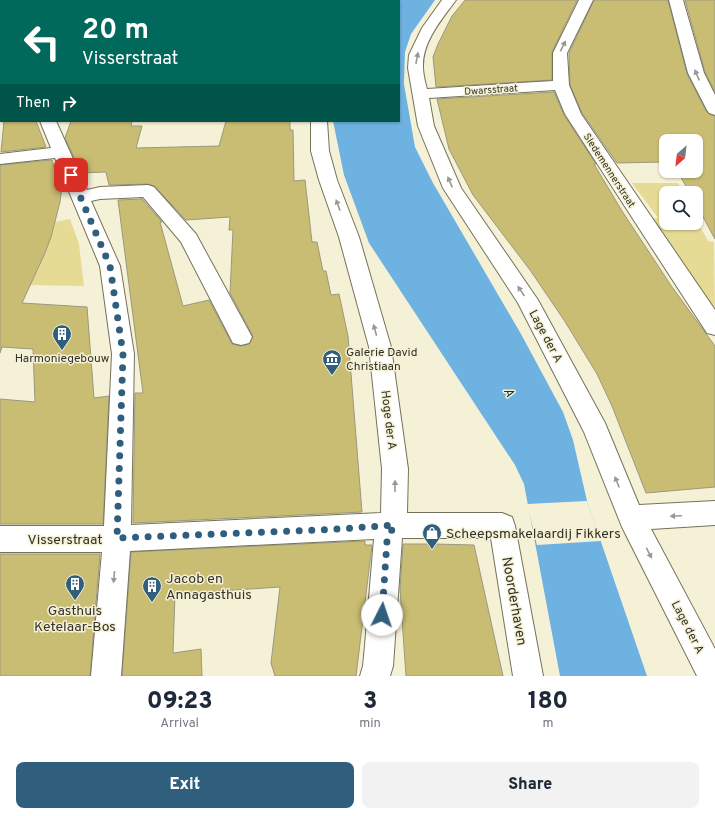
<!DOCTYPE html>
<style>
:root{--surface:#fff;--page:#f2f2f3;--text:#1f2937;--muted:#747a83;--accent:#305f7e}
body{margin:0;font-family:Overpass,sans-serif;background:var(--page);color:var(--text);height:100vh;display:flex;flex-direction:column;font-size:15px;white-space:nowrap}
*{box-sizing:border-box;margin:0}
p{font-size:13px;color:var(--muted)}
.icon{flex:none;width:22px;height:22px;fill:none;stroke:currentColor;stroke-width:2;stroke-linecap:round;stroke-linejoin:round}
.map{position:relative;height:676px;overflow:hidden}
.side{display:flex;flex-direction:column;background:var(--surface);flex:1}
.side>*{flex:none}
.guide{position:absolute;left:0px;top:0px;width:400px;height:122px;box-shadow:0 1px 3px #0004;background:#00695c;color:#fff;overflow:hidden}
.needle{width:26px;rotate:208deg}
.buttons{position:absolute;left:659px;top:134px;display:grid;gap:8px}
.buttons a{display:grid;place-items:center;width:44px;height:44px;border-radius:8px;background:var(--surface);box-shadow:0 1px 3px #0004;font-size:20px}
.pin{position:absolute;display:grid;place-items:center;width:34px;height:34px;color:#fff;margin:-17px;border-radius:8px;box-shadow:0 2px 6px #0006}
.me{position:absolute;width:44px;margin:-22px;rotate:4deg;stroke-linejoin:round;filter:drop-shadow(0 0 3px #0008)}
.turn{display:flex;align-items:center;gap:14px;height:84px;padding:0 16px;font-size:18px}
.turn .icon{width:52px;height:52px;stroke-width:2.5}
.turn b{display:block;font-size:28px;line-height:34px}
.then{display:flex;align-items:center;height:38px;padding:0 16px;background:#0003;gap:8px;font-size:15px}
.eta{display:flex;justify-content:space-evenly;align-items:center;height:68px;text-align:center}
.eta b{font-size:24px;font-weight:800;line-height:28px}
.primary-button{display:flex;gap:8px;margin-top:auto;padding:8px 16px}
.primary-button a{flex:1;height:46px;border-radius:8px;background:var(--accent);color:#fff;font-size:16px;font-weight:800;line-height:46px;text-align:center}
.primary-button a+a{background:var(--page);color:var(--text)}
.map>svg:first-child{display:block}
</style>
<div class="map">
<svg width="715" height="676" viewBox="0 0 715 676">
<rect width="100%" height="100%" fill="#f5f1d6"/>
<g fill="#e6db95">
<path d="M 632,183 L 678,183 L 683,193 L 666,193 L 666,223 L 696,223 L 696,219 L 708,241 L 714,242 L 715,311 L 649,219 L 658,218 Z"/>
<path d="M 70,219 L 79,244 L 84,286 L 30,285 L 45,253 L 55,222 Z"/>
</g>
<path fill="#6eb2e1" d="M 376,0 L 435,0 L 411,34 L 405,52 L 404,84 L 415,147 L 433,183 L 521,334 L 563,412 L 573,440 L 587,501 L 647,676 L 560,676 L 524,484 L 515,465 L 369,243 L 344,175 L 333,121 L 399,121 L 399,1 L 375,1 Z"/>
<path fill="#f5f1d6" d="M 587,501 L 601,541 L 537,545 L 527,504 Z"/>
<g fill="#c9bd73" stroke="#9b987f">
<path d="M 465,0 L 577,0 L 552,52 L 552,80 L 436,87 L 433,57 L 438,44 L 452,16 Z"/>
<path d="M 594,0 L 668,0 L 687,74 L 706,111 L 709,114 L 715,116 L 715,239 L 696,204 L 696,193 L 690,193 L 677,171 L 696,171 L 696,141 L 666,141 L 666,162 L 617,163 L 582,113 L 570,85 L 569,53 Z"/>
<path d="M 685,0 L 715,0 L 715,92 L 705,72 Z"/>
<path d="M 554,92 L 564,115 L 596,164 L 594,164 L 622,211 L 672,287 L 715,346 L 715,487 L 646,493 L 612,406 L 597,374 L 564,320 L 530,270 L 473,195 L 449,149 L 437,99 Z"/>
<path d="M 4,121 L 36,121 L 46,147 L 1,152 Z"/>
<path d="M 71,121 L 132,121 L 131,126 L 142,126 L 136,148 L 219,146 L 226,121 L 290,121 L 290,130 L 293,130 L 294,181 L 305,180 L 312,242 L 317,242 L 323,271 L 326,271 L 331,295 L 339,294 L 348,336 L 362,512 L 133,523 L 135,393 L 143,393 L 118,200 L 142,199 L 162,222 L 160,222 L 183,306 L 209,300 L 232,344 L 241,346 L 249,344 L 253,336 L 230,293 L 233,230 L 229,230 L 230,217 L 186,220 L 154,186 L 148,184 L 109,185 L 106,172 L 81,173 L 65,138 Z"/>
<path d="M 52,160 L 55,170 L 57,166 L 60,174 L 57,174 L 62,186 L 60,202 L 51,237 L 45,253 L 22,303 L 87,307 L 94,398 L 109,396 L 103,524 L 0,524 L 0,399 L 35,402 L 33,349 L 2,347 L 0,353 L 0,165 Z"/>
<path d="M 365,541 L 365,545 L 372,545 L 356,676 L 275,676 L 271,663 L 280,587 L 175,594 L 173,653 L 201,649 L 202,676 L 122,676 L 131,552 Z"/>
<path d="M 403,544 L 434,544 L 474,545 L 503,676 L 406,676 L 400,589 Z"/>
<path d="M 0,554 L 100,554 L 90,676 L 0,676 Z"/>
</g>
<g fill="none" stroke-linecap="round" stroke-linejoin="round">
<defs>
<g id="minor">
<rect x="77" y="0" width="14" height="1"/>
<path d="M 352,0 L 366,0 L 351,1 Z"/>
<path d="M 442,0 L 456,0 C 442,19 422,42 423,67 C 423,74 425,82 427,89 L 553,81 L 553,53 L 579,0 L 593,0 L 567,53 L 569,85 L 581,114 L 715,310 L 715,335 L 707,333 L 565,114 L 555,90 L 429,98 L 434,126 L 461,188 L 538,300 L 605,423 L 639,505 L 715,501 L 715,525 L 651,529 L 715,649 L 715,676 L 697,676 L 622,527 L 584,432 L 518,303 L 443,188 L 418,126 L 408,68 L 409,55 L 422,28 Z"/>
<path d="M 669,0 L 683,0 L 704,73 L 715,95 L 715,115 L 709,113 L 707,110 L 688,73 Z"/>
<rect x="0" y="45" width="1" height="9"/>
<path d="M 40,121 L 56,121 L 87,190 L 100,187 L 148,185 L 154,187 L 196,234 L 252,337 L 249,343 L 241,345 L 233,343 L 181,242 L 143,197 L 100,199 L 91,201 L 120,266 L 134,354 L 131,525 L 381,513 L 382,469 L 369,347 L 339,237 L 319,180 L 311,151 L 311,121 L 327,121 L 329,151 L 337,180 L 359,237 L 391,347 L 408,469 L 407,513 L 502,513 L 512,517 L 515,526 L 543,676 L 513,676 L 491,538 L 402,538 L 393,666 L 390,676 L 360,676 L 363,666 L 365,645 L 374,539 L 130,551 L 121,676 L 91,676 L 102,552 L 0,552 L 0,526 L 104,526 L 112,354 L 100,266 L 55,158 L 0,164 L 0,154 L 51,148 Z"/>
</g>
</defs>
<use href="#minor" stroke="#76725a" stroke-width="2"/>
<use href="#minor" fill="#fff" fill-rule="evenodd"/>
</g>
<defs><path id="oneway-solid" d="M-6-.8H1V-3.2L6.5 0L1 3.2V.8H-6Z"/></defs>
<g fill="#999893">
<use href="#oneway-solid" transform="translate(563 46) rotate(-64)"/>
<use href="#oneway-solid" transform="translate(417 58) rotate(-79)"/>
<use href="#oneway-solid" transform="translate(697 75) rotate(-113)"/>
<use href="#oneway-solid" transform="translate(450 182) rotate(-113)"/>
<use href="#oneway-solid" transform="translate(338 205) rotate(-110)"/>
<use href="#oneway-solid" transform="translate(521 291) rotate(-124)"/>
<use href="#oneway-solid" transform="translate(375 330) rotate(-105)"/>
<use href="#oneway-solid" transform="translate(617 482) rotate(-112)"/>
<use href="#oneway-solid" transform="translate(395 486) rotate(-89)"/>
<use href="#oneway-solid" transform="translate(676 516) rotate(177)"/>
<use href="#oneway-solid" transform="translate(649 553) rotate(63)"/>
<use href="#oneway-solid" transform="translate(114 577) rotate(95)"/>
</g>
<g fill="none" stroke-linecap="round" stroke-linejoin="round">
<path stroke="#305f7e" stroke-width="7" stroke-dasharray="0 12.6" d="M 71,175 L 110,266 L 123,354 L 117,538 L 340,529 L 394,525 L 387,541 L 382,615"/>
</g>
<defs>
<symbol id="building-pin" viewBox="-11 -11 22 30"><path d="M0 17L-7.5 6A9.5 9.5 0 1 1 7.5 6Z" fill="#305f7e" stroke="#f5f1d6"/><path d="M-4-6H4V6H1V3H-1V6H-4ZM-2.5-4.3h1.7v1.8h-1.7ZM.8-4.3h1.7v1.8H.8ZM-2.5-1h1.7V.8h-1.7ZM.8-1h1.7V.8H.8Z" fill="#fff"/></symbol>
<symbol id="museum-pin" viewBox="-11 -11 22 30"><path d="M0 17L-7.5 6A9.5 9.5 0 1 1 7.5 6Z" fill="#305f7e" stroke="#f5f1d6"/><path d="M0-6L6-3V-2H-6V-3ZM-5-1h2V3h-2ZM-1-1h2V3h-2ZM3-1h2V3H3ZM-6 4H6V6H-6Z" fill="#fff"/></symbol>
<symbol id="shop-pin" viewBox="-11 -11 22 30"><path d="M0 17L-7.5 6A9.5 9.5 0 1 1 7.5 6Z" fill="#305f7e" stroke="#f5f1d6"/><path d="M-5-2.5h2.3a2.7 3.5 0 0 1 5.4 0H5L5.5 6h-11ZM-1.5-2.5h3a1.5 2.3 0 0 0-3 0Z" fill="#fff"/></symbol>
</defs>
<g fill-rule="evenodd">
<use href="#building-pin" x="51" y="323" width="22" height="30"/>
<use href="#museum-pin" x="321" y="348" width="22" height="30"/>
<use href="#shop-pin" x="421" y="522" width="22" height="30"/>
<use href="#building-pin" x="64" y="573" width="22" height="30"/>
<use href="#building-pin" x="141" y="575" width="22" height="30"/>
</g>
<g text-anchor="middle" stroke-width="3" stroke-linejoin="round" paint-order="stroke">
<g font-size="10" fill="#333127" stroke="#f5f1d6">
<text transform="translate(491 89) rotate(-4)" y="4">Dwarsstraat</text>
<text transform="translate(610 170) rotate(57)" y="4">Sledemennerstraat</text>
</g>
<g font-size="12" fill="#333127" stroke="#f5f1d6">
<text transform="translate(546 336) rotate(62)" y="4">Lage der A</text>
<text transform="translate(389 420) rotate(83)" y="4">Hoge der A</text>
<text transform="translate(688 627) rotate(63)" y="4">Lage der A</text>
</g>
<g font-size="12" fill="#333127" stroke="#f5f1d6" text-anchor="start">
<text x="346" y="356">Galerie David<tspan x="346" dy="14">Christiaan</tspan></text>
<text x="62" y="362" text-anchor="middle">Harmoniegebouw</text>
</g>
<g font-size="13" font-style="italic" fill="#102e42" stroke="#f5f1d6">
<text transform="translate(510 392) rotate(62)" y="5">A</text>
</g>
<g font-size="14" fill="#333127" stroke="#f5f1d6" text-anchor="start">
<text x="446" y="538">Scheepsmakelaardij Fikkers</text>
<text x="166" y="583">Jacob en<tspan x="166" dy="16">Annagasthuis</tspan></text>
<text x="75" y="615" text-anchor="middle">Gasthuis<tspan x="75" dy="16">Ketelaar-Bos</tspan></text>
</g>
<g font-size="14" fill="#333127" stroke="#f5f1d6">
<text x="65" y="544">Visserstraat</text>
<text transform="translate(515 601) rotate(80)" y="5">Noorderhaven</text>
</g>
</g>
</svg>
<div class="buttons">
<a><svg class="needle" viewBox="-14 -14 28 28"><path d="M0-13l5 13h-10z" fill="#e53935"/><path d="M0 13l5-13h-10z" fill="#747a83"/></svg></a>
<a><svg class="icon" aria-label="search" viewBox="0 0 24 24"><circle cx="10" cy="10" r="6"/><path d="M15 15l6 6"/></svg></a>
</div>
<div class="pin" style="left:71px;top:175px;background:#d93025"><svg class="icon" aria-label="arrive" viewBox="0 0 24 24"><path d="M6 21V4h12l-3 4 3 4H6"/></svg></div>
<svg class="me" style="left:382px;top:615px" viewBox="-20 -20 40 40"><circle r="19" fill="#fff"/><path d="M0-13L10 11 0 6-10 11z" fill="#305f7e"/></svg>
<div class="guide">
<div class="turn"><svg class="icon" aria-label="left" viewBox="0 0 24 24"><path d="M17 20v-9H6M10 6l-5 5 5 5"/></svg><div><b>20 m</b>Visserstraat</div></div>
<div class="then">Then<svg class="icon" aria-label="right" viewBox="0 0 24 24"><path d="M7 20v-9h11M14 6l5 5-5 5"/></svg></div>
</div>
</div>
<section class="side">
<div class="eta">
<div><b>09:23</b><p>Arrival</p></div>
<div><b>3</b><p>min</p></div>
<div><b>180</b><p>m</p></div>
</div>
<div class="primary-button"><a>Exit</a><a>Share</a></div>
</section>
